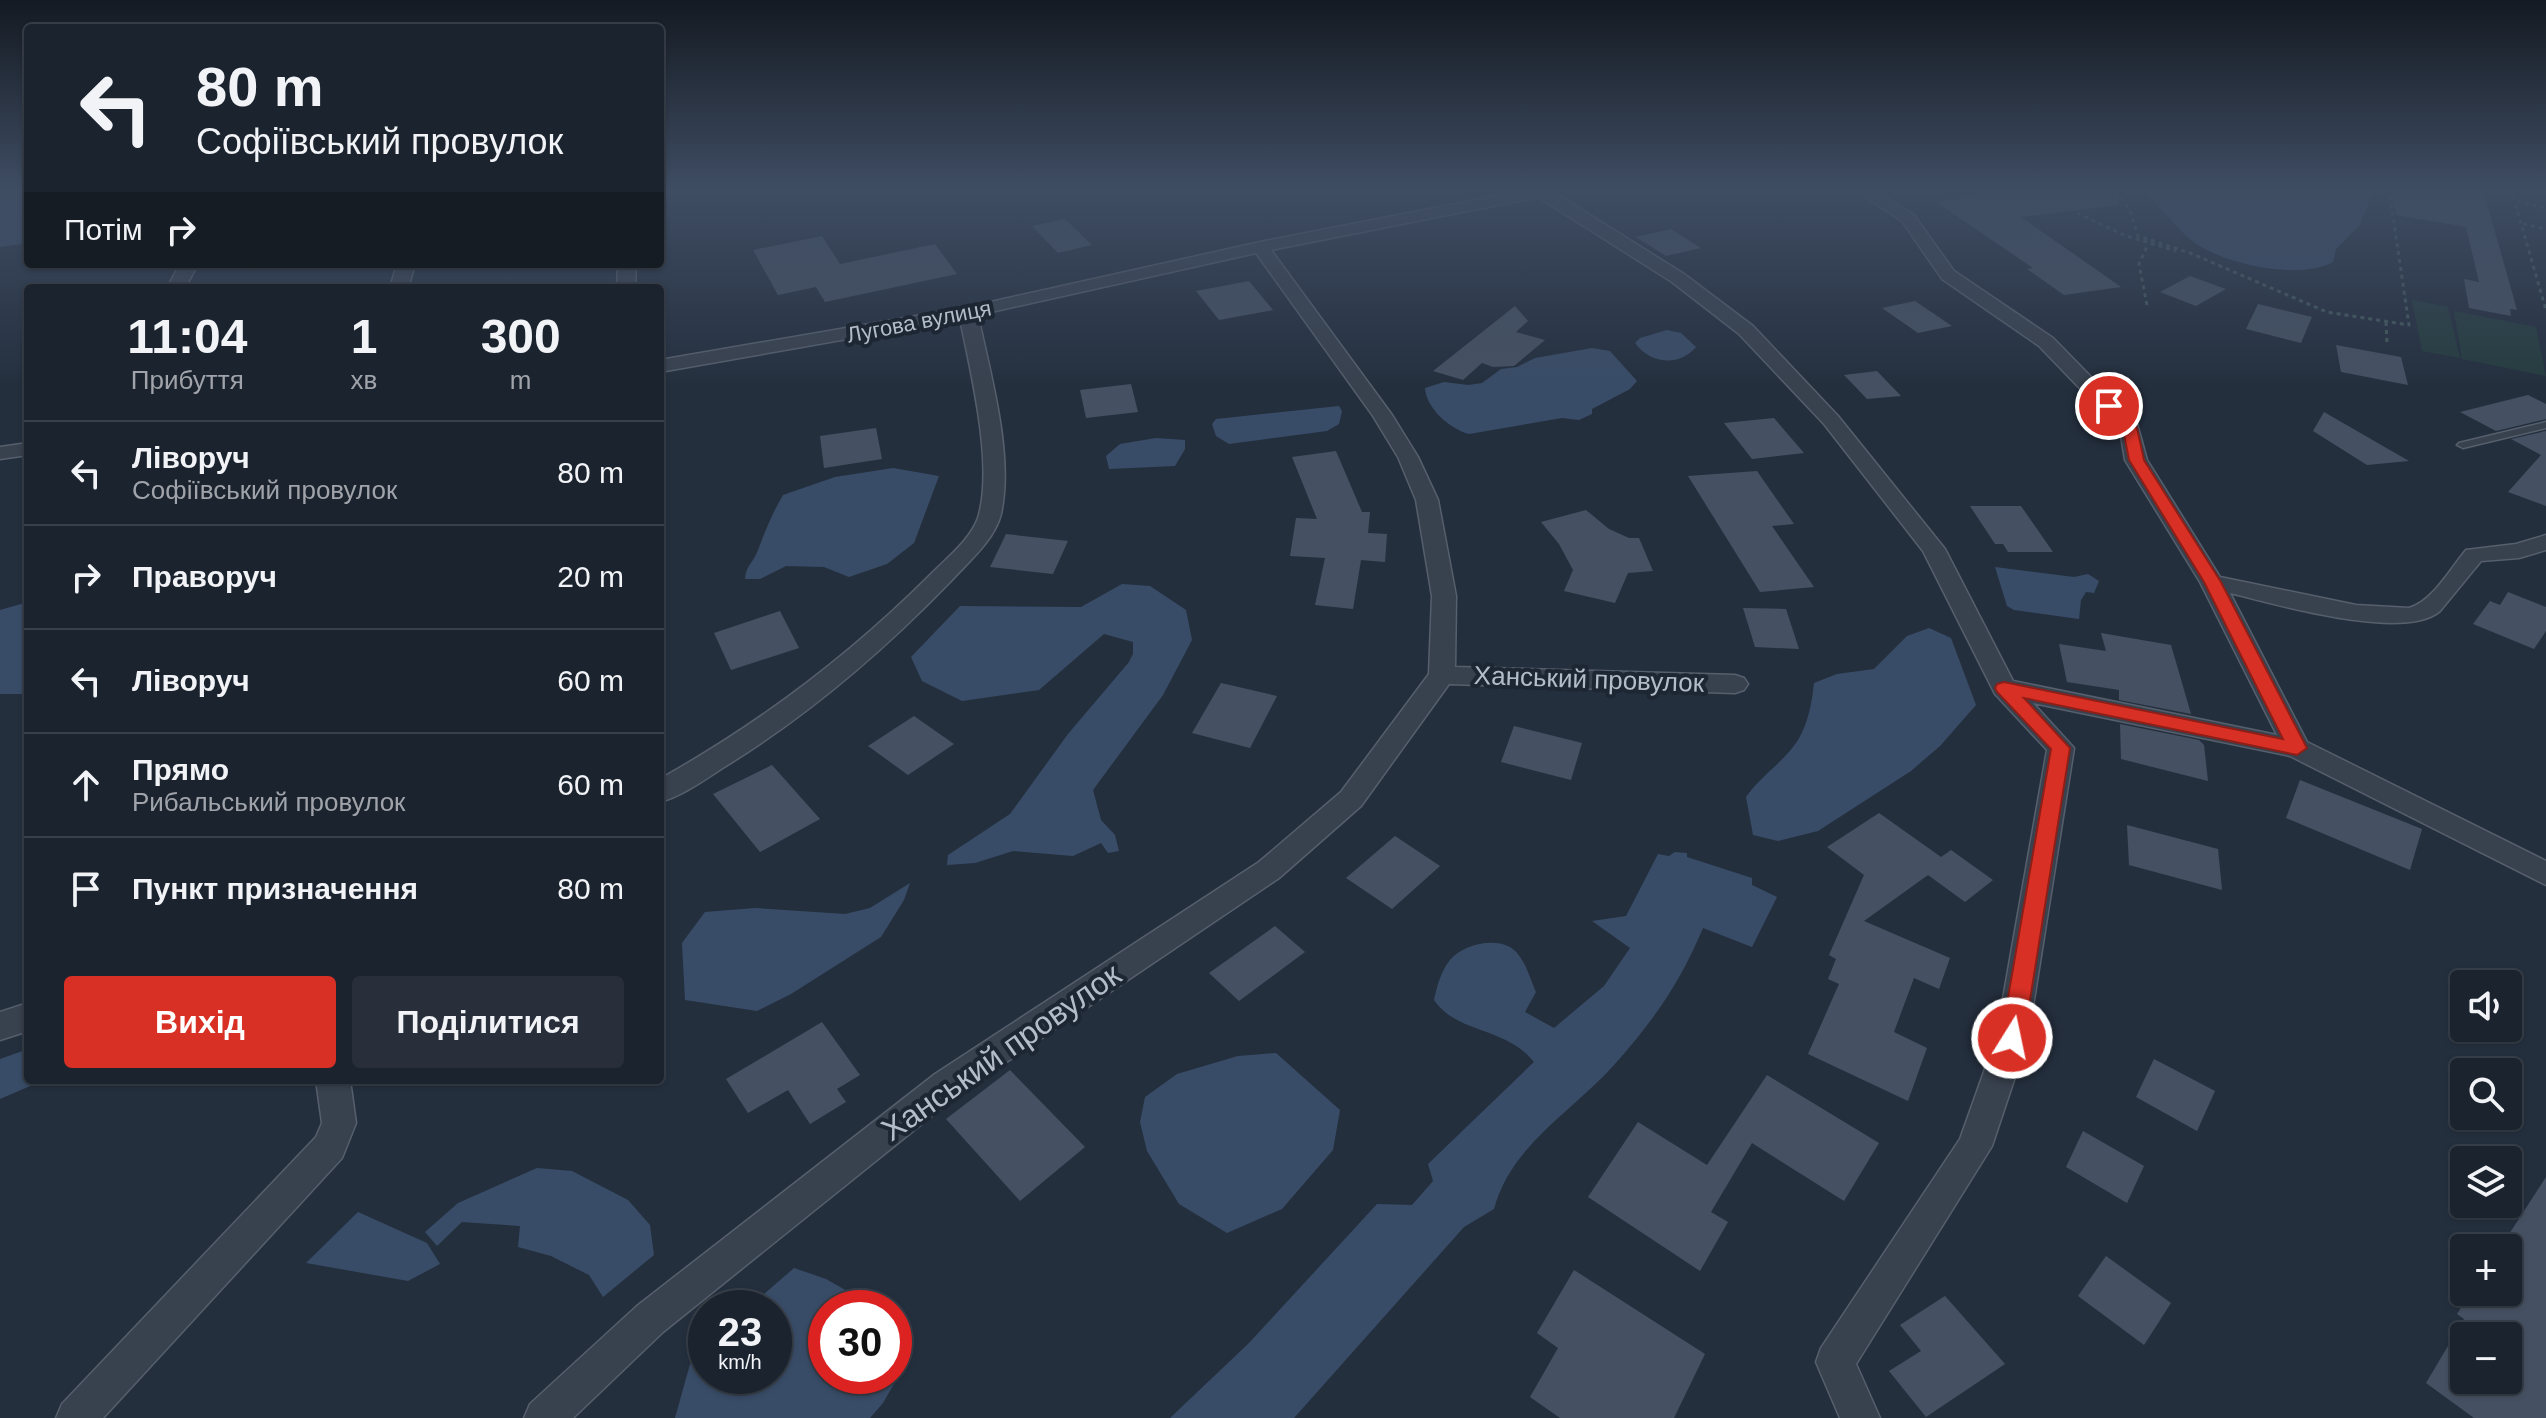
<!DOCTYPE html>
<html lang="uk">
<meta charset="utf-8">
<style>
:root{--surface:#1b232e;--page:#282f3a;--text:#f1f3f6;--muted:#a0a4aa;--line:#39404a;--accent:#d93025}
body{margin:0;font-family:Helvetica,sans-serif;background:var(--page);color:var(--text);height:100vh;display:flex;flex-direction:column;font-size:30px;white-space:nowrap}
*{box-sizing:border-box;margin:0}
p{font-size:26px;color:var(--muted)}
.icon{flex:none;width:44px;height:44px;fill:none;stroke:currentColor;stroke-width:2;stroke-linecap:round;stroke-linejoin:round}
.map{position:relative;flex:1;overflow:hidden}
.side{position:absolute;left:24px;top:284px;width:640px;height:800px;display:flex;flex-direction:column;background:var(--surface);border-radius:8px;box-shadow:0 2px 6px #0004,0 0 0 2px var(--line)}
.side>*{flex:none}
.top-card{position:absolute;left:24px;top:24px;width:640px;height:244px;border-radius:8px;box-shadow:0 2px 6px #0004,0 0 0 2px var(--line);background:#1b232e;color:var(--text);overflow:hidden}
.tools{position:absolute;left:2450px;top:970px;display:grid;gap:16px}
.tools a{display:grid;place-items:center;width:72px;height:72px;border-radius:8px;background:var(--surface);box-shadow:0 2px 6px #0004,0 0 0 2px var(--line);font-size:40px}
.speed{position:absolute;left:688px;top:1290px;display:flex;gap:16px;font-size:40px;font-weight:700;text-align:center}
.speed>*{display:grid;place-content:center;width:104px;height:104px;border-radius:50%;background:var(--surface);box-shadow:0 2px 6px #0004,0 0 0 2px var(--line);line-height:1}
.speed small{font-size:20px;font-weight:400}
.speed .limit{border:12px solid #d22;background:#fff;color:#111}
.pin{position:absolute;display:grid;place-items:center;width:68px;height:68px;color:#fff;margin:-34px;border:4px solid #fff;border-radius:50%;box-shadow:0 2px 8px #0007}
.me{position:absolute;width:88px;margin:-44px;rotate:10deg;stroke-linejoin:round;filter:drop-shadow(0 0 6px #0008)}
.turn{display:flex;align-items:center;gap:28px;height:168px;padding:0 40px;font-size:36px}
.turn .icon{width:104px;height:104px;stroke-width:2.5}
.turn b{display:block;font-size:56px;line-height:68px}
.then{display:flex;align-items:center;height:76px;padding:0 40px;background:#0003;gap:16px;font-size:30px}
.eta{display:flex;justify-content:space-evenly;align-items:center;height:136px;text-align:center}
.eta b{font-size:48px;font-weight:700;line-height:56px}
.button{display:flex;gap:16px;margin-top:auto;padding:16px 40px}
.button a{flex:1;height:92px;border-radius:8px;background:var(--accent);color:#fff;font-size:32px;font-weight:700;line-height:92px;text-align:center}
.button a+a{background:var(--page);color:var(--text)}
ul{padding:0;list-style:none}
li{display:flex;align-items:center;gap:24px;height:104px;padding:0 40px;border-top:2px solid var(--line)}
li div{flex:1}
li b{display:block;font-size:30px}
li em{font-style:normal}
.map>svg:first-child{display:block}
</style>
<div class="map">
<svg width="2546" height="1418" viewBox="0 0 2546 1418">
<rect width="100%" height="100%" fill="#242f3e"/>
<g fill="#263c3f">
<path d="M 2412,300 L 2448,307 L 2460,358 L 2422,351 Z"/>
<path d="M 2454,311 L 2536,327 L 2546,376 L 2462,359 Z"/>
</g>
<g fill="#394c67">
<path d="M 0,189 L 28,189 L 28,243 L 0,247 Z"/>
<path d="M 660,189 L 809,189 L 743,196 L 743,191 L 660,199 Z"/>
<path d="M 2139,189 L 2374,189 L 2360,225 L 2336,249 L 2333,262 C 2299,281 2221,264 2191,240 C 2177,229 2150,193 2139,189 Z"/>
<path d="M 1667,330 L 1681,333 L 1696,347 C 1679,367 1650,364 1635,343 L 1640,338 Z"/>
<path d="M 1592,348 L 1610,351 L 1637,381 L 1630,389 L 1592,409 L 1592,414 L 1579,420 L 1562,418 L 1469,434 C 1450,429 1426,408 1425,388 L 1444,382 L 1468,385 L 1482,383 L 1501,369 L 1517,367 L 1535,358 Z"/>
<path d="M 1339,406 L 1342,411 L 1339,424 L 1327,431 L 1229,444 L 1216,436 L 1212,424 L 1216,419 Z"/>
<path d="M 1156,438 L 1185,440 L 1185,449 L 1175,466 L 1109,469 L 1106,456 L 1120,444 Z"/>
<path d="M 893,468 L 939,476 L 914,543 L 887,564 L 849,577 L 824,567 L 786,566 L 760,579 L 745,579 C 746,565 754,562 758,550 C 766,529 772,514 783,495 L 835,477 Z"/>
<path d="M 1995,567 L 2074,577 L 2088,574 L 2099,581 L 2094,593 L 2086,592 L 2081,600 L 2079,619 L 2014,610 L 2007,606 Z"/>
<path d="M 1122,584 L 1150,586 L 1186,610 L 1192,640 L 1163,695 L 1093,790 L 1101,820 L 1115,835 L 1119,851 L 1108,853 L 1101,843 L 1073,856 L 1013,851 L 975,863 L 947,865 L 948,855 L 1010,814 L 1068,734 L 1129,662 L 1133,654 L 1133,642 L 1104,634 L 1039,690 L 962,701 L 922,681 L 911,657 L 960,606 L 1081,607 Z"/>
<path d="M 28,602 L 28,694 L 0,694 L 0,610 Z"/>
<path d="M 1929,628 L 1951,638 L 1976,705 L 1940,746 L 1911,771 L 1818,831 L 1778,841 L 1753,835 L 1746,797 C 1760,777 1778,766 1793,747 C 1807,731 1812,703 1814,683 L 1837,674 L 1874,669 L 1907,636 Z"/>
<path d="M 1675,852 L 1687,853 L 1687,857 L 1752,878 L 1752,885 L 1777,897 L 1752,947 L 1703,928 C 1680,983 1654,1020 1614,1065 C 1572,1112 1511,1145 1494,1209 L 1464,1227 L 1294,1418 L 1170,1418 L 1249,1343 L 1377,1204 L 1412,1205 L 1433,1181 L 1428,1164 L 1534,1062 C 1505,1026 1457,1034 1434,1000 C 1437,986 1441,971 1450,960 C 1464,943 1502,935 1517,953 C 1526,963 1531,981 1536,992 L 1525,1012 L 1554,1028 L 1604,986 L 1630,948 L 1592,921 L 1626,916 L 1658,854 L 1669,856 Z"/>
<path d="M 910,883 L 904,900 L 881,937 L 791,994 L 757,1011 L 685,1000 L 682,943 L 705,912 L 755,908 L 845,914 L 870,908 Z"/>
<path d="M 28,1049 L 28,1080 L 44,1080 L 0,1099 L 0,1059 Z"/>
<path d="M 1276,1053 L 1340,1110 L 1333,1150 L 1282,1209 L 1227,1233 L 1179,1204 L 1147,1151 L 1140,1122 L 1145,1097 L 1177,1074 L 1238,1056 Z"/>
<path d="M 537,1168 L 572,1171 L 628,1200 L 650,1225 L 654,1255 L 603,1297 L 589,1275 L 551,1256 L 518,1247 L 520,1226 L 462,1222 L 437,1246 L 425,1232 L 458,1203 Z"/>
<path d="M 358,1212 L 427,1243 L 440,1264 L 408,1281 L 306,1263 Z"/>
<path d="M 794,1268 L 826,1279 L 875,1307 L 826,1308 L 826,1376 L 894,1376 L 894,1335 L 909,1358 L 883,1403 L 870,1418 L 675,1418 L 692,1357 L 706,1345 L 706,1376 L 774,1376 L 774,1308 L 748,1308 Z"/>
</g>
<g fill="#455162" fill-rule="evenodd">
<path d="M 2008,189 L 2118,189 L 2119,205 L 2021,217 L 2121,287 L 2064,295 L 2027,269 L 2033,268 L 1936,202 Z"/>
<path d="M 2392,189 L 2483,189 L 2517,310 L 2510,309 L 2511,316 L 2469,308 L 2464,279 L 2479,282 L 2466,227 L 2396,215 Z"/>
<path d="M 1065,219 L 1092,245 L 1058,253 L 1032,226 Z"/>
<path d="M 1671,229 L 1701,248 L 1666,256 L 1636,237 Z"/>
<path d="M 822,236 L 840,264 L 935,244 L 957,274 L 825,302 L 816,287 L 778,295 L 753,250 Z"/>
<path d="M 2190,276 L 2226,289 L 2196,306 L 2160,292 Z"/>
<path d="M 1249,281 L 1273,310 L 1219,320 L 1196,291 Z"/>
<path d="M 1915,301 L 1952,326 L 1918,333 L 1882,308 Z"/>
<path d="M 2258,304 L 2312,317 L 2301,343 L 2246,329 Z"/>
<path d="M 1515,306 L 1528,321 L 1516,332 L 1545,340 L 1514,366 L 1493,367 L 1482,363 L 1463,380 L 1433,371 Z"/>
<path d="M 2336,345 L 2401,357 L 2408,385 L 2341,372 Z"/>
<path d="M 1877,371 L 1901,396 L 1867,399 L 1844,375 Z"/>
<path d="M 1131,384 L 1138,412 L 1086,418 L 1080,390 Z"/>
<path d="M 2528,395 L 2546,404 L 2546,419 L 2496,431 L 2460,412 Z"/>
<path d="M 2324,412 L 2409,461 L 2367,465 L 2313,431 Z"/>
<path d="M 1774,418 L 1804,453 L 1752,459 L 1724,423 Z"/>
<path d="M 876,428 L 882,459 L 824,468 L 820,436 Z"/>
<path d="M 2546,431 L 2546,506 L 2508,492 L 2541,455 L 2511,439 Z"/>
<path d="M 1336,451 L 1362,512 L 1370,512 L 1368,533 L 1387,534 L 1385,562 L 1361,560 L 1353,609 L 1315,605 L 1325,558 L 1290,556 L 1296,518 L 1317,519 L 1292,457 Z"/>
<path d="M 1757,471 L 1794,524 L 1772,526 L 1814,587 L 1760,592 L 1688,476 Z"/>
<path d="M 1970,506 L 2021,506 L 2053,552 L 2008,552 L 2003,544 L 1995,544 Z"/>
<path d="M 1586,510 L 1609,529 L 1629,538 L 1639,538 L 1653,571 L 1628,573 L 1615,603 L 1564,591 L 1573,570 L 1559,544 L 1541,522 Z"/>
<path d="M 1006,534 L 1068,541 L 1053,574 L 990,567 Z"/>
<path d="M 2508,592 L 2546,607 L 2546,631 L 2534,649 L 2473,624 L 2490,601 L 2500,605 Z"/>
<path d="M 1743,608 L 1786,609 L 1799,649 L 1755,647 Z"/>
<path d="M 780,611 L 799,648 L 731,670 L 714,633 Z"/>
<path d="M 2101,633 L 2171,645 L 2191,714 L 2119,700 L 2119,690 L 2067,682 L 2059,644 L 2106,651 Z"/>
<path d="M 1221,683 L 1277,696 L 1250,748 L 1192,733 Z"/>
<path d="M 914,716 L 954,744 L 908,775 L 868,746 Z"/>
<path d="M 2120,724 L 2199,740 L 2204,745 L 2208,781 L 2121,759 Z"/>
<path d="M 1514,726 L 1582,743 L 1571,780 L 1501,762 Z"/>
<path d="M 772,765 L 820,819 L 760,852 L 713,794 Z"/>
<path d="M 2300,780 L 2422,829 L 2410,870 L 2286,818 Z"/>
<path d="M 1879,813 L 1941,857 L 1951,850 L 1993,880 L 1965,902 L 1928,875 L 1864,921 L 1950,958 L 1939,989 L 1914,978 L 1894,1032 L 1927,1048 L 1908,1101 L 1808,1054 L 1839,984 L 1828,979 L 1836,959 L 1829,955 L 1864,875 L 1827,847 Z"/>
<path d="M 2127,825 L 2218,849 L 2222,890 L 2129,865 Z"/>
<path d="M 1395,836 L 1440,866 L 1392,909 L 1346,878 Z"/>
<path d="M 1275,926 L 1305,952 L 1239,1001 L 1209,973 Z"/>
<path d="M 822,1022 L 860,1075 L 837,1089 L 846,1102 L 810,1124 L 788,1090 L 748,1113 L 726,1079 Z"/>
<path d="M 2154,1059 L 2215,1091 L 2197,1131 L 2136,1097 Z"/>
<path d="M 1010,1070 L 1085,1147 L 1020,1201 L 946,1119 Z"/>
<path d="M 1767,1075 L 1879,1143 L 1844,1201 L 1752,1143 L 1711,1212 L 1728,1222 L 1700,1271 L 1588,1197 L 1638,1122 L 1707,1165 Z"/>
<path d="M 2083,1131 L 2144,1166 L 2127,1203 L 2066,1167 Z"/>
<path d="M 2546,1177 L 2546,1418 L 2474,1418 L 2426,1383 L 2464,1319 L 2457,1314 L 2471,1292 L 2508,1292 L 2508,1248 L 2500,1248 ZM 2464,1336 L 2508,1336 L 2508,1380 L 2464,1380 Z"/>
<path d="M 2106,1256 L 2171,1303 L 2144,1345 L 2078,1296 Z"/>
<path d="M 1574,1270 L 1705,1354 L 1674,1418 L 1560,1418 L 1530,1397 L 1558,1348 L 1537,1333 Z"/>
<path d="M 1945,1296 L 2005,1364 L 1926,1417 L 1889,1371 L 1921,1351 L 1900,1325 Z"/>
</g>
<g fill="none" stroke-linecap="round" stroke-linejoin="round">
<defs>
<path id="service" d="M 2546,422 L 2546,428 L 2463,448 L 2457,445 L 2459,443 Z"/>
<g id="minor">
<path d="M 1531,189 L 1561,189 L 1555,193 L 1684,274 L 1753,326 L 1838,416 L 1945,549 L 2013,681 L 2277,735 L 2200,582 L 2125,460 L 2120,430 L 2039,346 L 1942,279 L 1902,221 L 1853,189 L 1871,189 L 1914,215 L 1954,271 L 2053,338 L 2137,424 L 2147,460 L 2220,577 L 2356,605 L 2409,608 C 2433,601 2450,569 2466,550 L 2516,544 L 2546,535 L 2546,550 L 2519,558 L 2481,561 L 2440,611 C 2404,642 2275,604 2230,593 L 2307,742 L 2546,861 L 2546,885 L 2290,756 L 2033,703 L 2074,748 L 2028,1038 L 1992,1146 L 1856,1364 L 1880,1418 L 1840,1418 L 1816,1362 L 1821,1348 L 1960,1139 L 1996,1038 L 2047,750 L 1995,694 L 1923,551 L 1824,424 L 1739,334 L 1672,282 L 1538,197 L 1271,250 L 1392,415 L 1418,457 L 1438,500 L 1456,596 L 1455,667 L 1735,675 L 1744,678 L 1748,684 L 1744,690 L 1735,693 L 1449,684 L 1361,806 L 1279,878 L 959,1094 L 663,1332 L 573,1418 L 524,1418 L 530,1404 L 637,1306 L 935,1074 L 1259,862 L 1341,792 L 1429,674 L 1432,596 L 1416,500 L 1398,457 L 1373,416 L 1256,253 L 978,315 C 990,374 1014,454 1001,514 C 994,541 968,562 950,582 C 883,651 811,713 729,764 C 708,777 685,795 660,802 L 660,779 C 760,723 850,655 931,574 C 947,558 970,540 978,518 C 994,466 971,373 960,319 L 660,372 L 660,360 L 968,307 L 1260,242 Z"/>
<path d="M 180,264 L 198,264 L 185,288 L 167,288 Z"/>
<path d="M 397,264 L 415,264 L 408,288 L 390,288 Z"/>
<path d="M 618,264 L 636,264 L 635,288 L 617,288 Z"/>
<path d="M 28,443 L 28,455 L 0,459 L 0,447 Z"/>
<path d="M 28,1003 L 28,1031 L 0,1040 L 0,1012 Z"/>
<path d="M 316,1080 L 350,1080 L 356,1123 L 342,1158 L 103,1418 L 56,1418 L 62,1404 L 316,1137 L 322,1123 Z"/>
</g>
</defs>
<use href="#service" stroke="#565f6c" stroke-width="3"/>
<use href="#minor" stroke="#565f6c" stroke-width="3"/>
<g stroke="#44595c" stroke-width="3" stroke-dasharray="4 4" stroke-linecap="butt">
<path d="M 2135,189 L 2125,193 L 2122,200 L 2130,210 L 2138,236 L 2190,253 L 2327,312 L 2409,325 L 2389,189"/>
<path d="M 2511,189 L 2546,310"/>
<path d="M 2517,201 L 2546,208"/>
<path d="M 2077,213 L 2124,235 L 2176,251"/>
<path d="M 2523,224 L 2546,229"/>
<path d="M 2147,305 L 2139,264 L 2148,244"/>
<path d="M 2386,322 L 2387,343"/>
</g>
<use href="#service" fill="#38414e" fill-rule="evenodd"/>
<use href="#minor" fill="#38414e" fill-rule="evenodd"/>
</g>
<linearGradient id="sky" x2="0" y2="1"><stop stop-color="#141a22"/><stop offset="0.49" stop-color="#3f4d63"/><stop offset="1" stop-color="#3f4d63" stop-opacity="0"/></linearGradient>
<rect width="2546" height="387" fill="url(#sky)"/>
<path fill="#d93025" stroke="#8d1f18" stroke-width="2" d="M 2109,402 L 2114,403 L 2137,428 L 2144,460 L 2221,582 L 2307,748 L 2297,755 L 2024,698 L 2070,748 L 2024,1038 L 2020,1044 L 2012,1047 L 2004,1044 L 2001,1038 L 2051,749 L 1997,692 L 1995,688 L 1997,684 L 2004,682 L 2283,739 L 2204,582 L 2129,460 L 2123,429 L 2102,406 Z"/>
<g text-anchor="middle" stroke-width="8" stroke-linejoin="round" paint-order="stroke">
<g font-size="22" fill="#b4bcc9" stroke="#1d2633">
<text transform="translate(919 321) rotate(-11)" y="8">Лугова вулиця</text>
</g>
<g font-size="26" fill="#b4bcc9" stroke="#1d2633">
<text transform="translate(1589 679) rotate(2)" y="9">Ханський провулок</text>
</g>
<g font-size="32" fill="#b4bcc9" stroke="#1d2633">
<text transform="translate(1001 1052) rotate(-35)" y="11">Ханський провулок</text>
</g>
</g>
</svg>
<div class="tools">
<a><svg class="icon" aria-label="sound" viewBox="0 0 24 24"><path d="M4 9h4l5-4v14l-5-4H4zM17 9q2 3 0 6"/></svg></a>
<a><svg class="icon" aria-label="search" viewBox="0 0 24 24"><circle cx="10" cy="10" r="6"/><path d="M15 15l6 6"/></svg></a>
<a><svg class="icon" aria-label="layers" viewBox="0 0 24 24"><path d="M12 4l9 5-9 5-9-5zM3 14l9 5 9-5"/></svg></a>
<a>+</a>
<a>−</a>
</div>
<div class="speed"><div>23<small>km/h</small></div><div class="limit">30</div></div>
<div class="pin" style="left:2109px;top:406px;background:#d93025"><svg class="icon" aria-label="arrive" viewBox="0 0 24 24"><path d="M6 21V4h12l-3 4 3 4H6"/></svg></div>
<svg class="me" style="left:2012px;top:1038px" viewBox="-20 -20 40 40"><circle r="17" fill="#d93025" stroke="#fff" stroke-width="3"/><path d="M0-11L8 9 0 5-8 9z" fill="#fff"/></svg>
<div class="top-card">
<div class="turn"><svg class="icon" aria-label="left" viewBox="0 0 24 24"><path d="M17 20v-9H6M10 6l-5 5 5 5"/></svg><div><b>80 m</b>Софіївський провулок</div></div>
<div class="then">Потім<svg class="icon" aria-label="right" viewBox="0 0 24 24"><path d="M7 20v-9h11M14 6l5 5-5 5"/></svg></div>
</div>
<section class="side">
<div class="eta">
<div><b>11:04</b><p>Прибуття</p></div>
<div><b>1</b><p>хв</p></div>
<div><b>300</b><p>m</p></div>
</div>
<ul>
<li><svg class="icon" aria-label="left" viewBox="0 0 24 24"><path d="M17 20v-9H6M10 6l-5 5 5 5"/></svg><div><b>Ліворуч</b><p>Софіївський провулок</p></div><em>80 m</em></li>
<li><svg class="icon" aria-label="right" viewBox="0 0 24 24"><path d="M7 20v-9h11M14 6l5 5-5 5"/></svg><div><b>Праворуч</b></div><em>20 m</em></li>
<li><svg class="icon" aria-label="left" viewBox="0 0 24 24"><path d="M17 20v-9H6M10 6l-5 5 5 5"/></svg><div><b>Ліворуч</b></div><em>60 m</em></li>
<li><svg class="icon" aria-label="ahead" viewBox="0 0 24 24"><path d="M12 20V5M6 11l6-6 6 6"/></svg><div><b>Прямо</b><p>Рибальський провулок</p></div><em>60 m</em></li>
<li><svg class="icon" aria-label="arrive" viewBox="0 0 24 24"><path d="M6 21V4h12l-3 4 3 4H6"/></svg><div><b>Пункт призначення</b></div><em>80 m</em></li>
</ul>
<div class="button"><a>Вихід</a><a>Поділитися</a></div>
</section>
</div>
